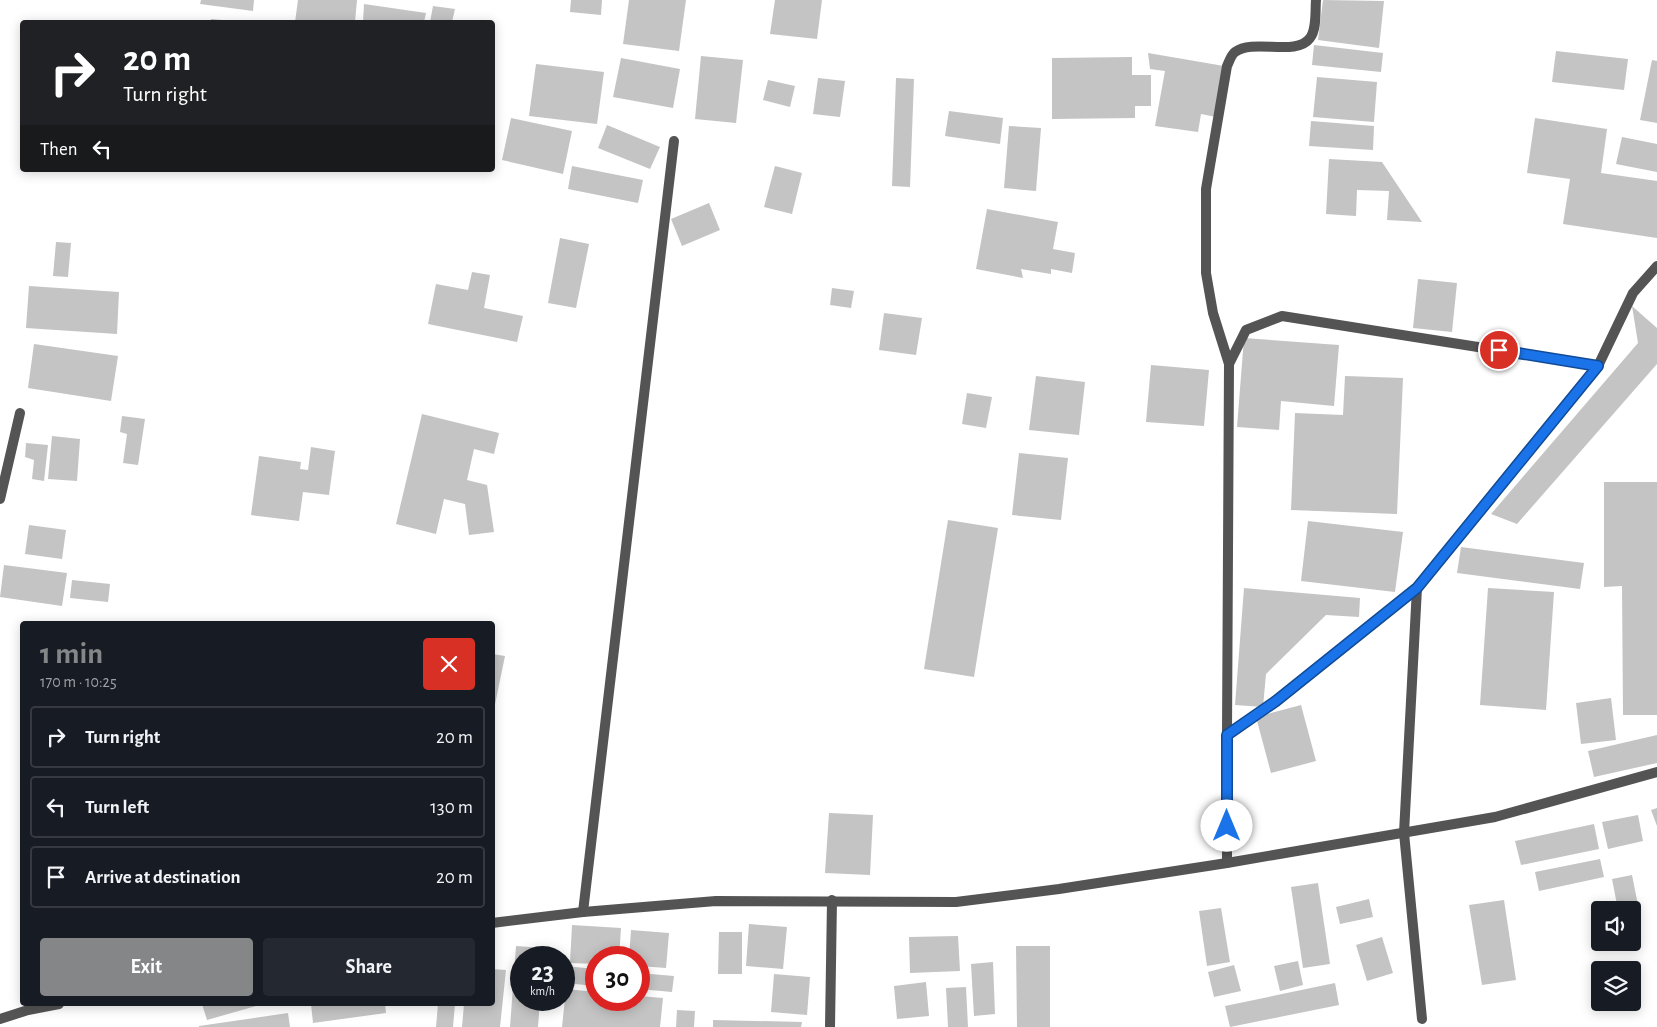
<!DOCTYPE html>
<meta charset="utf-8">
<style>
:root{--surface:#171b24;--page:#242831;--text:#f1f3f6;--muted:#9ea1a6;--line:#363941;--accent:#858687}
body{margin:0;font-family:"Alegreya Sans",sans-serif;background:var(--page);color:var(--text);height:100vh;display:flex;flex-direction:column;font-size:19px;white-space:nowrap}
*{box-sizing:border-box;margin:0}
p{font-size:16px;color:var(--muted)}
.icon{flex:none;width:28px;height:28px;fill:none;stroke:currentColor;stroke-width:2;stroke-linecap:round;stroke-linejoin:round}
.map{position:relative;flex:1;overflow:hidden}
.drawer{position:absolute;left:20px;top:621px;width:475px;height:385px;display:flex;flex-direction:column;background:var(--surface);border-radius:5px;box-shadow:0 2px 12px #0003}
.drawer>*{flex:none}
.banner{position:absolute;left:20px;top:20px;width:475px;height:152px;border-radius:5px;box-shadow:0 2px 12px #0003;background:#202124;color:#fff;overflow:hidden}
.controls{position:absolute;left:1591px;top:901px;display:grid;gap:10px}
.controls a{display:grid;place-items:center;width:50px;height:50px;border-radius:5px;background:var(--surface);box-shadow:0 2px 12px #0003;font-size:25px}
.speed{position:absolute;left:510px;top:946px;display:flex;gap:10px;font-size:25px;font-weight:700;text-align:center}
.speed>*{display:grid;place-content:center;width:65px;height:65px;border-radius:50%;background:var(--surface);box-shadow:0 2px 12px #0003;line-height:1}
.speed small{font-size:12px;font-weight:400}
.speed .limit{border:8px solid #d22;background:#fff;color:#111}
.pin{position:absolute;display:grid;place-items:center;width:42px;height:42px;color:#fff;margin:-21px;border:2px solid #fff;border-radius:50%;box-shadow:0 1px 5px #0007}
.me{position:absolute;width:55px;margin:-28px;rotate:0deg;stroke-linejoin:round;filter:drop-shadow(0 0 4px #0008)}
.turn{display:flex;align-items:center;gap:18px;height:105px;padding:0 20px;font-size:22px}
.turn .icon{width:65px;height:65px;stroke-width:2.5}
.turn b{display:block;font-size:35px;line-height:42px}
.then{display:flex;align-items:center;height:48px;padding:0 20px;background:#0003;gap:10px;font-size:19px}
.round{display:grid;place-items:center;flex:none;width:52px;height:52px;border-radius:5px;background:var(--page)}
.summary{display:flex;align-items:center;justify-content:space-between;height:85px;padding:0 20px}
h1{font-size:30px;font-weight:700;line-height:38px;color:var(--accent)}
.action{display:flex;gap:10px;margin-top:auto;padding:10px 20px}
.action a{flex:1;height:58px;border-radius:5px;background:var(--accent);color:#fff;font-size:20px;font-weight:700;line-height:58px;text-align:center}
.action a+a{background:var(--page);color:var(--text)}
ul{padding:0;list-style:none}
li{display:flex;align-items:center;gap:15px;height:62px;margin:0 10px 8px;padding:0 10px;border:2px solid var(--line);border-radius:5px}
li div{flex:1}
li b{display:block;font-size:19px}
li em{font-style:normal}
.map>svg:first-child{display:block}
</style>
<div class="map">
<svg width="1657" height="1027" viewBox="0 0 1657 1027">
<rect width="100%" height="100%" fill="#fff"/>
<g fill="#c4c4c4">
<path d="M 201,0 L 254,0 L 253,11 L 200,4 Z"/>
<path d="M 298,0 L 357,0 L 355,22 L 295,22 Z"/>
<path d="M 571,0 L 602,0 L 601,15 L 570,12 Z"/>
<path d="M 629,0 L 686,0 L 679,51 L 623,44 Z"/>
<path d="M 775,0 L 822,0 L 817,39 L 770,34 Z"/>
<path d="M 1323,0 L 1384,1 L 1379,48 L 1318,40 Z"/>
<path d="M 364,4 L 426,13 L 424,22 L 363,22 Z"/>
<path d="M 433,6 L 455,9 L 452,22 L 430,22 Z"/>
<path d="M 211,19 L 233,21 L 233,22 L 211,22 Z"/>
<path d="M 1314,45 L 1383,53 L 1381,72 L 1312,65 Z"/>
<path d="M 1556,51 L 1628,59 L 1624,90 L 1552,82 Z"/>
<path d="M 1148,53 L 1224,66 L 1216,117 L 1201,114 L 1198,132 L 1155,126 L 1165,71 L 1150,69 Z"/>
<path d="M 701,56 L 743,60 L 736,123 L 695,119 Z"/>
<path d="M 1132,57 L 1132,75 L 1151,75 L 1151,106 L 1135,106 L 1135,118 L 1052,119 L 1052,58 Z"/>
<path d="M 621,58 L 680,69 L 673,108 L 613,97 Z"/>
<path d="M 1652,60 L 1657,61 L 1657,123 L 1640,120 Z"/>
<path d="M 536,64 L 604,72 L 597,124 L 529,116 Z"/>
<path d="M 1317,77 L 1377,82 L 1374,122 L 1313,117 Z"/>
<path d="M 818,78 L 845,81 L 840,117 L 813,114 Z"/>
<path d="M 896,78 L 914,79 L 910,187 L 892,186 Z"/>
<path d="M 768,80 L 795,86 L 790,107 L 763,100 Z"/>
<path d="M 949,111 L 1003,118 L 1000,144 L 945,136 Z"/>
<path d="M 511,118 L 572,131 L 563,174 L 502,160 Z"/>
<path d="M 1535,118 L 1607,129 L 1601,173 L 1657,181 L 1657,238 L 1563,224 L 1570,179 L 1527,173 Z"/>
<path d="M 1311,121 L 1374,126 L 1373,150 L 1309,146 Z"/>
<path d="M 607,125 L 660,147 L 650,169 L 598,148 Z"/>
<path d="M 1009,126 L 1041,128 L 1036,191 L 1004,188 Z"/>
<path d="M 1622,137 L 1657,144 L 1657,172 L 1616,164 Z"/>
<path d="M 1329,159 L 1382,162 L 1422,222 L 1387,220 L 1389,191 L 1357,190 L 1356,216 L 1326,214 Z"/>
<path d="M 572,166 L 643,180 L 638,203 L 568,189 Z"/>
<path d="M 775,166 L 802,173 L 792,214 L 764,207 Z"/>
<path d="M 709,203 L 720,230 L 682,246 L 671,219 Z"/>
<path d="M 987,209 L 1058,222 L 1053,249 L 1075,253 L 1072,273 L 1051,269 L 1051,274 L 1021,269 L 1023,278 L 976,269 Z"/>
<path d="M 560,238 L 589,244 L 576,308 L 548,303 Z"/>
<path d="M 56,242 L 71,243 L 68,277 L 53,276 Z"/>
<path d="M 472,272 L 490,275 L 484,308 L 523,316 L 517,342 L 428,324 L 436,284 L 468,290 Z"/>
<path d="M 1418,279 L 1457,283 L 1452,332 L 1413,328 Z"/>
<path d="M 29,286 L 119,292 L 117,334 L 26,328 Z"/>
<path d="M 832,288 L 854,291 L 851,308 L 830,305 Z"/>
<path d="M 1632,306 L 1657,328 L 1657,364 L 1517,524 L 1491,514 L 1638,343 Z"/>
<path d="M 884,313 L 922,318 L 916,355 L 879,350 Z"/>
<path d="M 1244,338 L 1339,345 L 1334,406 L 1281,401 L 1279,430 L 1237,427 Z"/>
<path d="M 34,344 L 118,356 L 111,401 L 28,388 Z"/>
<path d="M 1151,365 L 1209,370 L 1204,426 L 1146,422 Z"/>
<path d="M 1036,376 L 1085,382 L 1079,435 L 1029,430 Z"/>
<path d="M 1345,376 L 1403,378 L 1397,514 L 1291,510 L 1295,413 L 1343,415 Z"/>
<path d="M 967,393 L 992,397 L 986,428 L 962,424 Z"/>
<path d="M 422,414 L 499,433 L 494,454 L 474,449 L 467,480 L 487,485 L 494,532 L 469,535 L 465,504 L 444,499 L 436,534 L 396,524 Z"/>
<path d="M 122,416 L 145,419 L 138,465 L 123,463 L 127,434 L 120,432 Z"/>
<path d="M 52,436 L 80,439 L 77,481 L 48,479 Z"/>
<path d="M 26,443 L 48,445 L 44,481 L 32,479 L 34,460 L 25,457 Z"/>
<path d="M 311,447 L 335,451 L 329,495 L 303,492 L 299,521 L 251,515 L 259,456 L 301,462 L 300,469 L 308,470 Z"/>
<path d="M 1019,453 L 1068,458 L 1061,520 L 1012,515 Z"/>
<path d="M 1604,482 L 1657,482 L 1657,715 L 1623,715 L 1622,586 L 1604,587 Z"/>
<path d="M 948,520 L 998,528 L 974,677 L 924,669 Z"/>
<path d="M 1308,521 L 1403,532 L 1395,592 L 1301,581 Z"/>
<path d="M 29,525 L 66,530 L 62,559 L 25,554 Z"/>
<path d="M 1461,547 L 1584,563 L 1580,589 L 1457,573 Z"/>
<path d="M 4,565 L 67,573 L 62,606 L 0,597 Z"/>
<path d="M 72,580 L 110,584 L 108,602 L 70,598 Z"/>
<path d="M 1244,588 L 1360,598 L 1359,617 L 1326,615 L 1266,674 L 1263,707 L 1235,705 Z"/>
<path d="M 1488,588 L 1554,592 L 1546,710 L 1480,705 Z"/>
<path d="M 492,654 L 505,656 L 493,714 L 492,714 Z"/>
<path d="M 1611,698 L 1616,740 L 1581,744 L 1576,703 Z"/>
<path d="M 1301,705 L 1316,761 L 1271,773 L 1256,717 Z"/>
<path d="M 1657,735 L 1657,763 L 1594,777 L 1588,751 Z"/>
<path d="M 1657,808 L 1657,826 L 1651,810 Z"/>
<path d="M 829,813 L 873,815 L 870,875 L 825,873 Z"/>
<path d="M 1638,815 L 1643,841 L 1608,849 L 1602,822 Z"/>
<path d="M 1594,824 L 1599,849 L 1521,865 L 1515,841 Z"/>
<path d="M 1600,859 L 1604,877 L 1539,891 L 1535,872 Z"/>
<path d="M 1632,875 L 1639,910 L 1618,910 L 1612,879 Z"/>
<path d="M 1318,883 L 1330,964 L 1303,968 L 1291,887 Z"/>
<path d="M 1369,899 L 1373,917 L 1340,924 L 1336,907 Z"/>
<path d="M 1504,900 L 1516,980 L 1482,985 L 1469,905 Z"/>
<path d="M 1221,908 L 1230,962 L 1207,966 L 1199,911 Z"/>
<path d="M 749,924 L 787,927 L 783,969 L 746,966 Z"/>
<path d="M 572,925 L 621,928 L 619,958 L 596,958 L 596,964 L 570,963 Z"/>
<path d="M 631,930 L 669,933 L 666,968 L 639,966 L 639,958 L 629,958 Z"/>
<path d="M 719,932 L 742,932 L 742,974 L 718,974 Z"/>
<path d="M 958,936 L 960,971 L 910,973 L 909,937 Z"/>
<path d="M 1382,937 L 1393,973 L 1367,981 L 1356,945 Z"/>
<path d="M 516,946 L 544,948 L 543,958 L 521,958 L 521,1000 L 540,1000 L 538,1027 L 510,1027 Z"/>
<path d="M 1016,946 L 1050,946 L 1050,1027 L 1017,1027 Z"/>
<path d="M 1298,961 L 1303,985 L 1280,991 L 1274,966 Z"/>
<path d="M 993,962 L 995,1014 L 974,1016 L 971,964 Z"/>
<path d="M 1234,965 L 1241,991 L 1214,997 L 1208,972 Z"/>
<path d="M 564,966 L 596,969 L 596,986 L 564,983 Z"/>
<path d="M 492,969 L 506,970 L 500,1027 L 462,1027 L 464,1004 L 492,1004 Z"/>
<path d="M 639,973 L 674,976 L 672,992 L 639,989 Z"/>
<path d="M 774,974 L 810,977 L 807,1015 L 771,1012 Z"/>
<path d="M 926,982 L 929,1016 L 897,1019 L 894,986 Z"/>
<path d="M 1335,983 L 1339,1005 L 1230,1027 L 1225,1006 Z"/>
<path d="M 966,987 L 968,1027 L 948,1027 L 946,988 Z"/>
<path d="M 566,989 L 596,992 L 596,1000 L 639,1000 L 639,996 L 663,998 L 660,1027 L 562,1027 Z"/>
<path d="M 202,1004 L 263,1004 L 207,1020 Z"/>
<path d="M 311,1004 L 385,1004 L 386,1013 L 313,1023 Z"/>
<path d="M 438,1004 L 455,1004 L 453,1027 L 436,1027 Z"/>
<path d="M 677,1010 L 695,1011 L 694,1027 L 676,1027 Z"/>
<path d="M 288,1013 L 290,1027 L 199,1027 L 199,1026 Z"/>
<path d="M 713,1020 L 802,1022 L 801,1027 L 713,1027 Z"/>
</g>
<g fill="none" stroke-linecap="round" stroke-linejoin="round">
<g stroke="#545454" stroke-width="10">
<path d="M 1229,364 L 1213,313 L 1206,273 L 1206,189 L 1227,66 C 1229,62 1231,55 1235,52 C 1254,38 1296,57 1310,38 C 1317,29 1315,11 1316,0"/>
<path d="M 0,499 L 20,413"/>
<path d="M 1417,588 L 1404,833 L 1422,1019"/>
<path d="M 1227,735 L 1229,364 L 1246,330 L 1282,316 L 1598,366"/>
<path d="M 1227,863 L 1227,735 L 1276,701 L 1417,588 L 1598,366 L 1633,293 L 1657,266"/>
<path d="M 583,912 L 674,141"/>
<path d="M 492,923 L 583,912 L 716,901 L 956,902 L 1059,889 L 1227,863 L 1495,817 L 1657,772"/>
<path d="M 0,1019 L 28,1010 L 59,1004"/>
<path d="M 830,1027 L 832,900"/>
</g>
</g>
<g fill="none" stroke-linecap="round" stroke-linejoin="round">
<defs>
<path id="route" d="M 1227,826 L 1227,735 L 1276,701 L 1417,588 L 1598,366 L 1499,350"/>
</defs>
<use href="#route" stroke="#114b97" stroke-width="12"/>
<use href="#route" stroke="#1a73e8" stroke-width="9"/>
</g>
</svg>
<div class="controls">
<a><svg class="icon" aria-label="sound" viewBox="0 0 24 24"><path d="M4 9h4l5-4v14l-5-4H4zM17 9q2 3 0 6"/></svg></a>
<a><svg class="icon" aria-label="layers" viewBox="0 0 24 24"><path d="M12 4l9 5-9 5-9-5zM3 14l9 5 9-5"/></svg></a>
</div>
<div class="speed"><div>23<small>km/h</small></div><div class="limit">30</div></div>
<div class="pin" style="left:1499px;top:350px;background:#d93025"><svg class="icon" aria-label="arrive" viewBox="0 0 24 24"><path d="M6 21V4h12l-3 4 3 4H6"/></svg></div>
<svg class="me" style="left:1227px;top:826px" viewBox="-20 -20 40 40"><circle r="19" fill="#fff"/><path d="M0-13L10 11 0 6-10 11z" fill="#1a73e8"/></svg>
<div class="banner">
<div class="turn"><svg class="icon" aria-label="right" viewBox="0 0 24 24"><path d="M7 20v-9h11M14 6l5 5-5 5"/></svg><div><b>20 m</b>Turn right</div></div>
<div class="then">Then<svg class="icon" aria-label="left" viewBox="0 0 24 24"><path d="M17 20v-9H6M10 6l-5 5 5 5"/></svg></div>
</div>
<section class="drawer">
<div class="summary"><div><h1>1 min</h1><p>170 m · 10:25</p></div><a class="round" style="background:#d93025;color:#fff"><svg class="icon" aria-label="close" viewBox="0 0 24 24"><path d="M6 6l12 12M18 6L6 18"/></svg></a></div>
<ul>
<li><svg class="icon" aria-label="right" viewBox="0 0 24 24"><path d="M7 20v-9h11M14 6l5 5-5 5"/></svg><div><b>Turn right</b></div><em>20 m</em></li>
<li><svg class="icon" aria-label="left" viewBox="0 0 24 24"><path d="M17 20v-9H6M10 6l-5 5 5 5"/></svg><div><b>Turn left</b></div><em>130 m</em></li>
<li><svg class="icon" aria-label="arrive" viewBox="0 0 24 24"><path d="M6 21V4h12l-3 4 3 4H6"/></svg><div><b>Arrive at destination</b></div><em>20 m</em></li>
</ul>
<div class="action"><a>Exit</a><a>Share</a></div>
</section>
</div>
